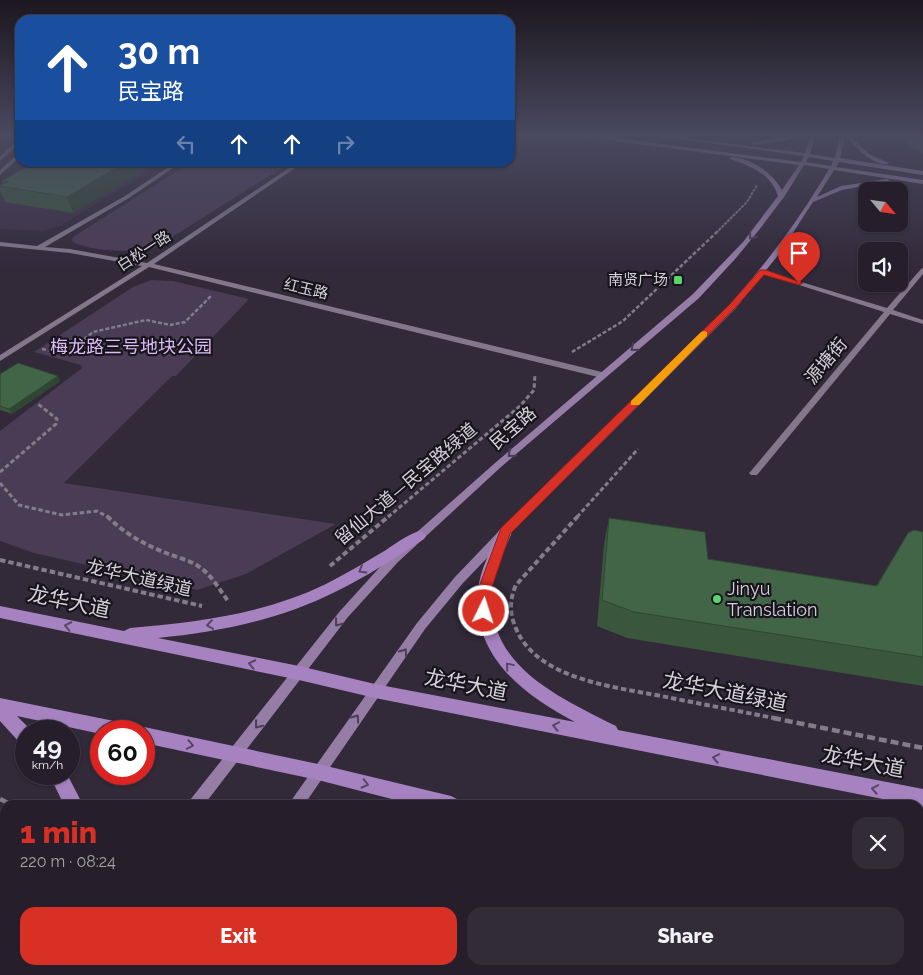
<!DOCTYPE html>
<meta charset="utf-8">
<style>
:root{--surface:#261f2b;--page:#322c37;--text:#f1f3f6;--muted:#a4a2a9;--line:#423d47;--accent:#d93025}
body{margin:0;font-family:Raleway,"Noto Sans SC",sans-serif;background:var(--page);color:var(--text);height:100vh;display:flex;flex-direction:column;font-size:19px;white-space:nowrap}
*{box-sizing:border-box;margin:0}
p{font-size:16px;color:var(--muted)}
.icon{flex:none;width:28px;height:28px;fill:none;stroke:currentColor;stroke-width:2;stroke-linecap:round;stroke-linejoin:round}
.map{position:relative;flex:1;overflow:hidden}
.side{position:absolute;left:0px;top:800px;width:924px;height:175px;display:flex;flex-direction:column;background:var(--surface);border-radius:15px 15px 0 0;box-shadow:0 1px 4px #0004,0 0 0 1px var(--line)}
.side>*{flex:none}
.guide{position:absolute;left:15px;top:15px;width:500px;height:152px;border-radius:15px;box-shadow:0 1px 4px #0004,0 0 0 1px var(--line);background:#1a4fa0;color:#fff;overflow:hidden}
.needle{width:32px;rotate:119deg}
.controls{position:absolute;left:858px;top:182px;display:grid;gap:10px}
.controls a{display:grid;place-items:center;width:50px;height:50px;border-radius:10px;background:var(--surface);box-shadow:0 1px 4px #0004,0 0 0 1px var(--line);font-size:25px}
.speed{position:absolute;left:15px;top:720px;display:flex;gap:10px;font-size:25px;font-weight:700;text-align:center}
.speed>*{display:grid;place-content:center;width:65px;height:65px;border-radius:50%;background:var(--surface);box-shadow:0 1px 4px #0004,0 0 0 1px var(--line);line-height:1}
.speed small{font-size:12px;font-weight:400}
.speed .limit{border:8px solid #d22;background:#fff;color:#111}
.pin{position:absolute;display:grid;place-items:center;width:42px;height:42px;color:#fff;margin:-51px -21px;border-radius:50% 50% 50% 0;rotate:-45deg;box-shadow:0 0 5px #0007}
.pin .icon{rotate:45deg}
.me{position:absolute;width:55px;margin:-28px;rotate:4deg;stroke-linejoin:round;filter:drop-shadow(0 0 4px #0008)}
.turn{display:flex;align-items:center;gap:18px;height:105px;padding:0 20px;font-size:22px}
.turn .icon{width:65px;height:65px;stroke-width:2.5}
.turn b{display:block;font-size:35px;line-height:42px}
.lanes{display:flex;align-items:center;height:48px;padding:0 20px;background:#0003;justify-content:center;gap:25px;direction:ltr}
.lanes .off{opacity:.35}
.round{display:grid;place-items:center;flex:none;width:52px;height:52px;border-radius:15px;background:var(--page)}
.head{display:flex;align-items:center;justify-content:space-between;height:85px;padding:0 20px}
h1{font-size:30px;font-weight:800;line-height:38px;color:var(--accent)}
.button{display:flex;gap:10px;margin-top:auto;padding:10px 20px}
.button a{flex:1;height:58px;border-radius:15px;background:var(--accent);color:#fff;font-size:20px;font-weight:800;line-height:58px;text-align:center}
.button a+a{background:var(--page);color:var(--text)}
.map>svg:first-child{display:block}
</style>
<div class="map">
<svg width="923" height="975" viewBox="0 0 923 975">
<rect width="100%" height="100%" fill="#322939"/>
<path fill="#3c3045" d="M 30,163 L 161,163 L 62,225 L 43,231 L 0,229 L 0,193 Z"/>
<g fill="#4a3c55">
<path d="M 190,163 L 289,163 L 155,248 C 135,253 89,252 72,241 L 73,237 Z"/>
<path d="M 151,280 L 173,281 L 249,299 L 176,376 L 172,376 L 64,483 L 336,524 L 246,574 L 197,590 L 34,553 L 0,541 L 0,431 L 82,368 L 81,365 L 34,352 L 133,287 Z"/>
<path d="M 0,868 L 5,871 L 5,962 L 0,960 Z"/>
</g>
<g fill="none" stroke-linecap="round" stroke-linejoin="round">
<path stroke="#837c89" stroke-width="2" stroke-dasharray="3 1" stroke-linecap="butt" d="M 716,233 L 747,202 L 757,185"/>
<g stroke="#837c89" stroke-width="2.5" stroke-dasharray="4 2" stroke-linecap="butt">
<path d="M 42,349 L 66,354 L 93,332 L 146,320 L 170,325 L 185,322 L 212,295"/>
<path d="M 572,352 L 623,321 L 717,232"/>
</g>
<g stroke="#837c89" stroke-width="3" stroke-dasharray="4.5 2.5" stroke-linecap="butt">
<path d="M 0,472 L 56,424 L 57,419 L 38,404"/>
<path d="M 0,483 L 19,505 L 62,515 L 97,511 L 108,517"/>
<path d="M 388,517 L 520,406 L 534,390 L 535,374"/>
<path d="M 577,517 L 638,449"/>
</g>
<g stroke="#837c89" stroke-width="4" stroke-dasharray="5.5 3" stroke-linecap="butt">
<path d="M 107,516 C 124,533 143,544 166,553 C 176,557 189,560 198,566 C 211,574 219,589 228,601"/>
<path d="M 578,516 L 516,585 C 510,598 509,612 515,626 C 536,682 620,687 671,698 C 707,705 743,712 779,719"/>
<path d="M 0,560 L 202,606"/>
<path d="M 330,566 L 389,516"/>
</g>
<g stroke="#837c89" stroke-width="4.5" stroke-dasharray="8 4" stroke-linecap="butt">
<path d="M 773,718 L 923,748"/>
<path d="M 0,799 L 12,805"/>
</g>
<path fill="#83788b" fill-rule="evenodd" d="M 923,268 L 923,274 L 893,310 L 923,320 L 923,324 L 890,314 L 757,475 L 751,475 L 749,473 L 751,471 L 884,312 L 761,273 L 761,271 L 765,271 L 887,308 L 921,269 Z"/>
<g fill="#83788b" fill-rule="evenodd">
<path d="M 20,138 L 20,143 L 0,161 L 0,156 Z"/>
<path d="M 20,152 L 20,157 L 0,175 L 0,170 Z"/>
<path d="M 176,162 L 182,162 L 129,198 L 45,247 L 70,249 L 147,263 L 298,162 L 304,162 L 154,264 L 602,372 L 606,375 L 602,378 L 149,267 L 0,361 L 0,355 L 142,266 L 70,253 L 0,246 L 0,242 L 37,246 L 125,196 Z"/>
</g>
<g fill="#957da6" fill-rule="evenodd">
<path d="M 574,134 L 585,134 L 801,162 L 804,156 L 641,134 L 653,134 L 805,153 L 811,134 L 816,134 L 810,154 L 835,158 L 840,134 L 848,134 L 869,154 L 889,163 C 875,169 854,145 845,136 L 840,158 L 923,171 L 923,175 L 839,162 L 836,167 L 923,180 L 923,184 L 834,170 L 817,197 L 841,186 L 887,179 L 890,181 L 842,190 L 813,202 L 779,254 L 736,308 L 509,535 L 463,583 L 425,629 L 304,805 L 288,805 L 417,623 L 455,577 L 501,529 L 730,304 C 767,263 801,217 829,169 L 804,165 L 784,197 L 759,230 L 736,258 L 699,298 L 501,467 L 398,562 L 348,617 L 204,805 L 188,805 L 190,800 L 340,611 L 390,556 L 495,463 L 693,294 L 743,242 L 778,196 C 771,174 751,166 730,159 L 730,157 C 750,157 773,173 782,190 L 799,165 L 576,136 ZM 809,157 L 833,161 L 831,166 L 806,162 Z"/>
<path d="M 797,134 L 804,134 L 788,140 L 753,145 L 750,143 Z"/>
<path d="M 78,970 L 95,970 L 93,975 L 76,975 Z"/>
<path d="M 176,970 L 193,970 L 191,975 L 174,975 Z"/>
</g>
<g fill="#a683c0" fill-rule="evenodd">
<path d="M 505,527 L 510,529 L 512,532 C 505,550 494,570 492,590 C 486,666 559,697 616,726 L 618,730 L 923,789 L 923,807 L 375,698 L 299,680 L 0,618 L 0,606 L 124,631 L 130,628 C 198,622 264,614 326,584 C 347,573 366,562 386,550 C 396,543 407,535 419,531 L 424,533 L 426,536 L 424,539 C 395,558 366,577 335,592 C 279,620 219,632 158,638 L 299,666 L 375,684 L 575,722 C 523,694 472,657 478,590 C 480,570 491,550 498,532 L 500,529 Z"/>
<path d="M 0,698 L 124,723 L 130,726 L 132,731 L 101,731 L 101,734 L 17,716 L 32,731 L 26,731 L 26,745 L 20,743 L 0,721 Z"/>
<path d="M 144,727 L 318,764 L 451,796 L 457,799 L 460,805 L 415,805 L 318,780 L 144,743 L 144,731 L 137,731 Z"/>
<path d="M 49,774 L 67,774 L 83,805 L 64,805 Z"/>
<path d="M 919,910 L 923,911 L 923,931 L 919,930 Z"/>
<path d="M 50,970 L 70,970 L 69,975 L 49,975 Z"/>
<path d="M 217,970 L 239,970 L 237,975 L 215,975 Z"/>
</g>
</g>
<g fill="#3a573d">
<path d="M 906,134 L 923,134 L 923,153 L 907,145 Z"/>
<path d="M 37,162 L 142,162 L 144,170 L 73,213 L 5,202 L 0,191 L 0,185 L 2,184 L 1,181 Z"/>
<path d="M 0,374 L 60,381 L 12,414 L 0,410 Z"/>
<path d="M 609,518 L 708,559 L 876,586 L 908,533 L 923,532 L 923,686 L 627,638 L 597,626 L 604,544 Z"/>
</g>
<g fill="#2f4732">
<path d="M 126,162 L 142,162 L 144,170 L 73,213 L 67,197 Z"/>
<path d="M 58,376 L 60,381 L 12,414 L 9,409 Z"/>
</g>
<g fill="#436547" stroke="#2f4732">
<path d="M 914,134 L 923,134 L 923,138 Z"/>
<path d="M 37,162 L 126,162 L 67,197 L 0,186 L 0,185 L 8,182 L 1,181 Z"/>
<path d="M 18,363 L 58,376 L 9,409 L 0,406 L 0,374 Z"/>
<path d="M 609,518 L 705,532 L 708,559 L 877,586 L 908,533 L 914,530 L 923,532 L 923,657 L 634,612 L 602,600 Z"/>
</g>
<defs><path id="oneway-chevron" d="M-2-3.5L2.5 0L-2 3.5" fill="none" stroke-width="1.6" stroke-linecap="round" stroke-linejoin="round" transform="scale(1.25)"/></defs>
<g stroke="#493e53">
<use href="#oneway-chevron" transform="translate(752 236) rotate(129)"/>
<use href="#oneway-chevron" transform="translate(634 348) rotate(140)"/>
<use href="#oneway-chevron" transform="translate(511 454) rotate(139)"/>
<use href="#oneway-chevron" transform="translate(338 623) rotate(127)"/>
<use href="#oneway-chevron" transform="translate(404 652) rotate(-54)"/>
<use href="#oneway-chevron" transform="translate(356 718) rotate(-55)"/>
<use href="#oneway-chevron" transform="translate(258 725) rotate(128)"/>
</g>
<g stroke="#574665">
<use href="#oneway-chevron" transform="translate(362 570) rotate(150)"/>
<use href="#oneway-chevron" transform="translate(210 625) rotate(172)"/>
<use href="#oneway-chevron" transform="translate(68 626) rotate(-168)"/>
<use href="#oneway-chevron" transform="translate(252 664) rotate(-168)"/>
<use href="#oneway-chevron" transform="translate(509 666) rotate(-130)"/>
<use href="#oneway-chevron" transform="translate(556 726) rotate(-169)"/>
<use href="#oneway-chevron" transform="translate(190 745) rotate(11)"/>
<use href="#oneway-chevron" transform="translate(716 758) rotate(-169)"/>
<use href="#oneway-chevron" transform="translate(365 784) rotate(14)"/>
<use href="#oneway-chevron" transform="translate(875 789) rotate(-169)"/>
</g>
<linearGradient id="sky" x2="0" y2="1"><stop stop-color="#1c171f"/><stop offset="0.5" stop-color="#49495f"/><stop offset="1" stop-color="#49495f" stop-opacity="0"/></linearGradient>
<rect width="923" height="270" fill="url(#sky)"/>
<path fill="#d93025" stroke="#8d1f18" d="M 760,270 L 766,270 L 803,283 L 799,285 L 764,275 L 736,307 L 510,534 L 492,587 L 491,611 L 489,615 L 484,616 L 479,615 L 477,611 L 479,587 L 501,528 L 730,304 Z"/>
<path fill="#f59e0b" d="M 704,331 L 707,332 L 707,336 L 639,405 L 631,405 L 631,401 L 701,332 Z"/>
<g fill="#57d570" stroke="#17141b" stroke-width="2">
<rect x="673" y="275" width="10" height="10" rx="2.5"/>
<circle cx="717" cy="599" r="5"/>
</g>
<g text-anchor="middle" stroke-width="4.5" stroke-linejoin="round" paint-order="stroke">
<g font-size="15" fill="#d6d0da" stroke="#17141b">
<text transform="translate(144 251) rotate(-33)" y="5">白松一路</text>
<text transform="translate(306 289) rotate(13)" y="5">红玉路</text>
</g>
<g font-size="15" fill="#d6d0da" stroke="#17141b" text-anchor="end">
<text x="668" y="285">南贤广场</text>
</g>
<g font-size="18" fill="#ddbbf8" stroke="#17141b">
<text x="131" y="353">梅龙路三号地块公园</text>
</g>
<g font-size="18" fill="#d6d0da" stroke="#17141b">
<text transform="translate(826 361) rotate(-50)" y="6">源塘街</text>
<text transform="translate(513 428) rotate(-41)" y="6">民宝路</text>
<text transform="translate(406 484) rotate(-40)" y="6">留仙大道—民宝路绿道</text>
<text transform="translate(139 578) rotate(13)" y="6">龙华大道绿道</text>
</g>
<g font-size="18" fill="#d6d0da" stroke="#17141b" text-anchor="start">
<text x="727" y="595">Jinyu<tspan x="727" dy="21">Translation</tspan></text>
</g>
<g font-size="21" fill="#d6d0da" stroke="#17141b">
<text transform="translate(69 602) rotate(12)" y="7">龙华大道</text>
<text transform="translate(466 685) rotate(11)" y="7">龙华大道</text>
<text transform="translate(725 692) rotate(11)" y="7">龙华大道绿道</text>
<text transform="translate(863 762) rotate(11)" y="7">龙华大道</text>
</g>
</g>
</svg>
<div class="controls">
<a><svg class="needle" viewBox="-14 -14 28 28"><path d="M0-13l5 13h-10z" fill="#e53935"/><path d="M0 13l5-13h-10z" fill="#a4a2a9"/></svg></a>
<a><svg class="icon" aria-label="sound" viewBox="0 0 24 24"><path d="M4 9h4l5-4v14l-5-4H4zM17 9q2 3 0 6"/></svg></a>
</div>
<div class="speed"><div>49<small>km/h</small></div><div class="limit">60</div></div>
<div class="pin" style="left:799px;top:283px;background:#d93025"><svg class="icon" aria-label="arrive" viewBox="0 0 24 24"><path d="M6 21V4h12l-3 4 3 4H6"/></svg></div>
<svg class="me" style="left:484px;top:611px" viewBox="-20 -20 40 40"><circle r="17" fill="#d93025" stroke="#fff" stroke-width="3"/><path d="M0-11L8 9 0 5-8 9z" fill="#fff"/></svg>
<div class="guide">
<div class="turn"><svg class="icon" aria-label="ahead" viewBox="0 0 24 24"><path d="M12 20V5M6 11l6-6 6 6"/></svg><div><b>30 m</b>民宝路</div></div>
<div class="lanes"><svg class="icon off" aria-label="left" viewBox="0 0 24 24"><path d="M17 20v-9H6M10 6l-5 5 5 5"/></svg><svg class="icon" aria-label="ahead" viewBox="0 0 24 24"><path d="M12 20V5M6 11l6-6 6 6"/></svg><svg class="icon" aria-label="ahead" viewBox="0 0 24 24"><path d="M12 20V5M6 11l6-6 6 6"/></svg><svg class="icon off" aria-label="right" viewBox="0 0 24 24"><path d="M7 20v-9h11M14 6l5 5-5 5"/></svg></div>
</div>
<section class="side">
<div class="head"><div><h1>1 min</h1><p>220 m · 08:24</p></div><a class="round"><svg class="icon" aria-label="close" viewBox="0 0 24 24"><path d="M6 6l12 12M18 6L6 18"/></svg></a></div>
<div class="button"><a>Exit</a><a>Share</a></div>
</section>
</div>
